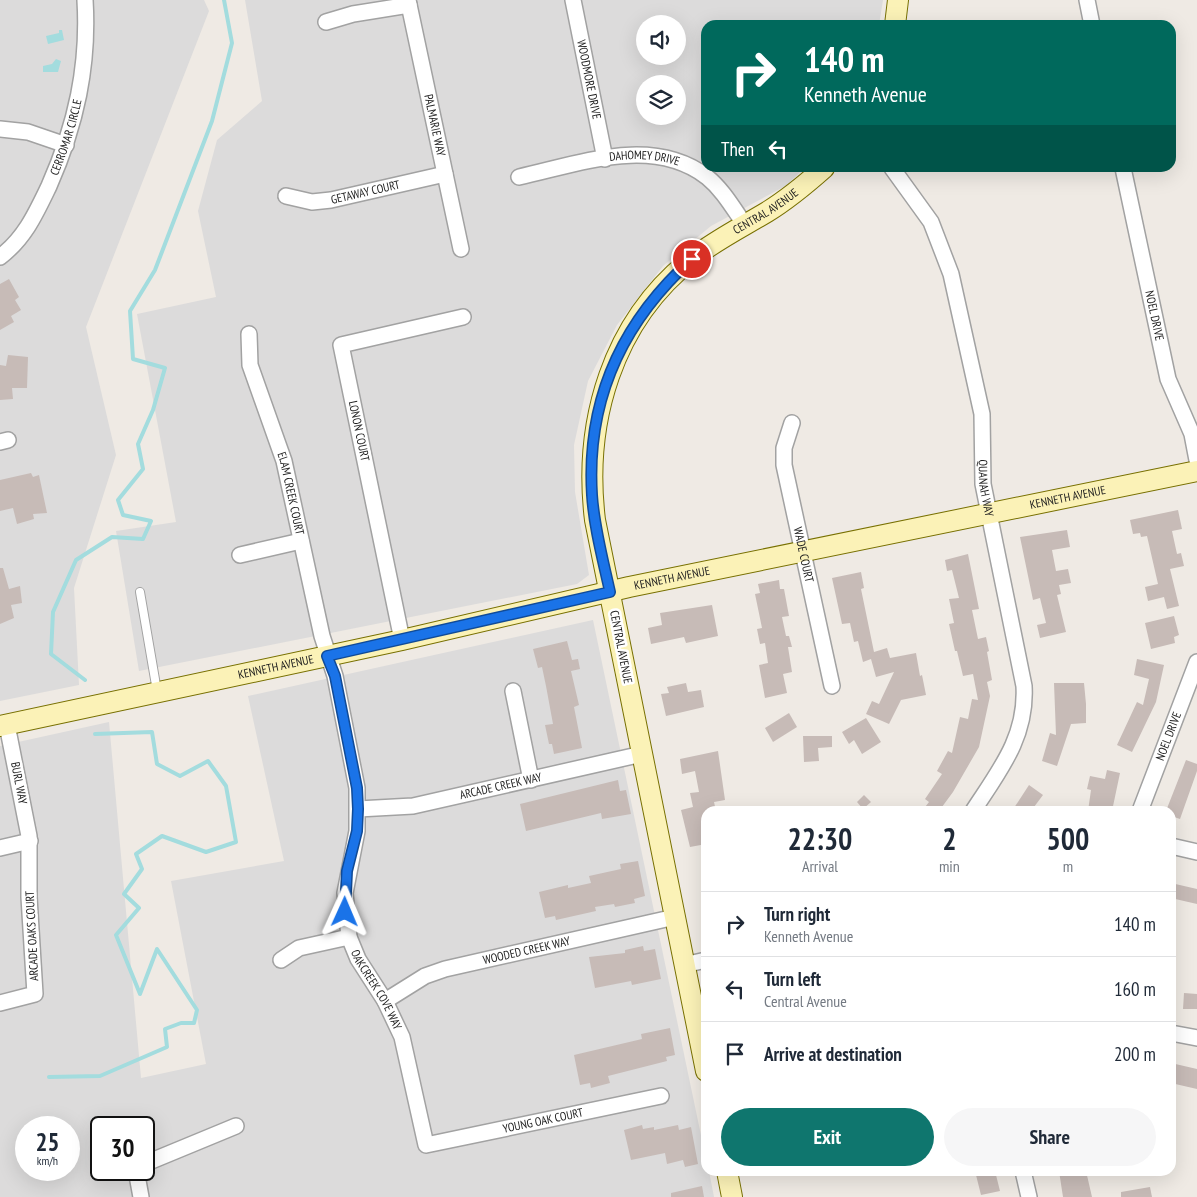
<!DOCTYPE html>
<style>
:root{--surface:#fff;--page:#f6f6f7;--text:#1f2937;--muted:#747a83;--line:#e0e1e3;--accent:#0f766e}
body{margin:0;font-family:"PT Sans Narrow",sans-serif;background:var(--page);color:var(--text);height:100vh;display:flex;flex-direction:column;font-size:19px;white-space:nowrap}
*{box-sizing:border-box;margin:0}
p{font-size:16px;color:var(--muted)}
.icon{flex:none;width:28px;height:28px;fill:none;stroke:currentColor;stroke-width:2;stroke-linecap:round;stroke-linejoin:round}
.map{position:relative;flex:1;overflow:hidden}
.panel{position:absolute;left:701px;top:806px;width:475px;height:370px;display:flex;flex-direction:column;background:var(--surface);border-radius:15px;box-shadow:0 5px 20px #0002}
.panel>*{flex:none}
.top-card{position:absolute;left:701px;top:20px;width:475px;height:152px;border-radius:15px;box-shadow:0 5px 20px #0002;background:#00695c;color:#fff;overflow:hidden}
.buttons{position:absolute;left:636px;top:15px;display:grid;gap:10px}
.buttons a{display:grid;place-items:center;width:50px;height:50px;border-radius:50%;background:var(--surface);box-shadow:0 5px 20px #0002;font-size:25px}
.speed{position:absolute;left:15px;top:1116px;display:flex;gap:10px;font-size:25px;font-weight:700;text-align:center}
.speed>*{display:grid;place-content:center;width:65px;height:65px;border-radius:50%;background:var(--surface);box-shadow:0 5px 20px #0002;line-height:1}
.speed small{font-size:12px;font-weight:400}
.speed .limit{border:2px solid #111;border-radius:8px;background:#fff;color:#111}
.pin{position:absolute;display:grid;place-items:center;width:42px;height:42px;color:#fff;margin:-21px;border:2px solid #fff;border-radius:50%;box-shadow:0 1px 5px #0007}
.me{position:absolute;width:55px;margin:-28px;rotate:1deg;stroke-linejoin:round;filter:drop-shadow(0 0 4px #0008)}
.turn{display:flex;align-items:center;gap:18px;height:105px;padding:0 20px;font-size:22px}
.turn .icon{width:65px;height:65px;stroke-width:2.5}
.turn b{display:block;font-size:35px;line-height:42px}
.then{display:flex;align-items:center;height:48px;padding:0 20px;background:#0003;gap:10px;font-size:19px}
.eta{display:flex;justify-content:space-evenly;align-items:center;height:85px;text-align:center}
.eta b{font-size:30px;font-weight:700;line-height:35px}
.button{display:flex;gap:10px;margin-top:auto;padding:10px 20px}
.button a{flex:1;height:58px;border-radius:30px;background:var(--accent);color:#fff;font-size:20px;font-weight:700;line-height:58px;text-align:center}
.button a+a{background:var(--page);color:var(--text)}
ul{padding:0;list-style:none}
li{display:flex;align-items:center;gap:15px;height:65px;padding:0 20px;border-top:1px solid var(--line)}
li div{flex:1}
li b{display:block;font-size:19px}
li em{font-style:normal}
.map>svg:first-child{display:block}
</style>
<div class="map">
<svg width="1197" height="1197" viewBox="0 0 1197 1197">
<rect width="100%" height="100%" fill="#efeae4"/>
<g fill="#dcdbdb" fill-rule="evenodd">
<path d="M 0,0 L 204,0 L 209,11 L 86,327 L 116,455 L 74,588 L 79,685 L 0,701 Z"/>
<path d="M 245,0 L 883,0 L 879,25 L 706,25 L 706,168 L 804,168 L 787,185 L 711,226 L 663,266 L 617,325 L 588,381 L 574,445 L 575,492 L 589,575 L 577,584 L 139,671 L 116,531 L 176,522 L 137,314 L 216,297 L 198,211 L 217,140 L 262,101 ZM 645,24 L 678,24 L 678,56 L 645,56 ZM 645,84 L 678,84 L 678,116 L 645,116 Z"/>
<path d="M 593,620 L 706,1159 L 706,1171 L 709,1171 L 714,1197 L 0,1197 L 0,746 L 109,722 L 141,1078 L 206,1064 L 171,881 L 284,861 L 248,696 ZM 26,1128 L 69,1128 L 69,1170 L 26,1170 ZM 101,1128 L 144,1128 L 144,1170 L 101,1170 Z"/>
</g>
<g fill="#a3dcde">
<path d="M 59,30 L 62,30 L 64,40 L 48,44 L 46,36 L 59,33 Z"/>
<path d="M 56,59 L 61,61 L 58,72 L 43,72 L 43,66 L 52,64 Z"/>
</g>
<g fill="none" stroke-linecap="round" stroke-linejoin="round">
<g stroke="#a3dcde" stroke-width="4">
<path d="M 85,680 L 51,654 L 53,612 L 76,560 L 112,537 L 143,539 L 151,521 L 123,515 L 118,500 L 143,469 L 138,444 L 153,410 L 165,368 L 133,359 L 130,311 L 155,270 L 212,121 L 232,43 L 224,0"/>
<path d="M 49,1077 L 100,1076 L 167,1047 L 165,1029 L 181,1023 L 194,1023 L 197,1010 L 157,949 L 140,994 L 116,935 L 139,908 L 124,894 L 142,869 L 136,854 L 162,836 L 206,852 L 236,842 L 226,786 L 208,761 L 180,776 L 157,764 L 152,732 L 95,734"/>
</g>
</g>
<g fill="#c7bbb7">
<path d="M 9,279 L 19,297 L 15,300 L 21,310 L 11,316 L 14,322 L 0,330 L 0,284 Z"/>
<path d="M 8,355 L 28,357 L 27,388 L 12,388 L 13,399 L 0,400 L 0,365 L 6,366 Z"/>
<path d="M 31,473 L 33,477 L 39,475 L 47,513 L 33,514 L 34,519 L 17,524 L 13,508 L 0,511 L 0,480 Z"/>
<path d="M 1178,510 L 1182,529 L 1172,531 L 1177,554 L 1181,553 L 1184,566 L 1170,569 L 1179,606 L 1167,609 L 1164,597 L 1148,601 L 1145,587 L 1158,584 L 1147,536 L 1141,537 L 1140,533 L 1133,534 L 1130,520 Z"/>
<path d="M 1067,530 L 1070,547 L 1052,550 L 1056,571 L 1068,569 L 1071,583 L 1059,585 L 1061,594 L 1057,595 L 1066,632 L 1040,638 L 1037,625 L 1046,623 L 1040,598 L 1033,600 L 1020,537 Z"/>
<path d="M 968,554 L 979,609 L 972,610 L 978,639 L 986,637 L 989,651 L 987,652 L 992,680 L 987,682 L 990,696 L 979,747 L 953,792 L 939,811 L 922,811 L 929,802 L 925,799 L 942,774 L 937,771 L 948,751 L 952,753 L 960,717 L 968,719 L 972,699 L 978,700 L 973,674 L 963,676 L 957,651 L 955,651 L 949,624 L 954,623 L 949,599 L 959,598 L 952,570 L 947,571 L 945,560 Z"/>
<path d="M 0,568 L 3,568 L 9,589 L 20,586 L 22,603 L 11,605 L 14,618 L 0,624 Z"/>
<path d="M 861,572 L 864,588 L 861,589 L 874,652 L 887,648 L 890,658 L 916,653 L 920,676 L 922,675 L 926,695 L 901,700 L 889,724 L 866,714 L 872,701 L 879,704 L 894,672 L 876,677 L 871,659 L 863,662 L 858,641 L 854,642 L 850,623 L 842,624 L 832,578 Z"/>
<path d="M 779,580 L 780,589 L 784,589 L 789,616 L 782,617 L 786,636 L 789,636 L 792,647 L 788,647 L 792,672 L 783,674 L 787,693 L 765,698 L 759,665 L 768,663 L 765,643 L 760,644 L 757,629 L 762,628 L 755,594 L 760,593 L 758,584 Z"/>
<path d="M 712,605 L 718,636 L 686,643 L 684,637 L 651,644 L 648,628 L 662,625 L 660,613 Z"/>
<path d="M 1174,616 L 1179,635 L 1174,637 L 1175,643 L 1151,649 L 1145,623 Z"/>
<path d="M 567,641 L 572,660 L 578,659 L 580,669 L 571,671 L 579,705 L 574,707 L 582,748 L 554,754 L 552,744 L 549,744 L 545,725 L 553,724 L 546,686 L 542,667 L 538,668 L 533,649 Z"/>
<path d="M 1137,659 L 1164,665 L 1156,702 L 1132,752 L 1117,745 L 1137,702 L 1143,705 L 1149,679 L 1134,675 Z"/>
<path d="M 686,683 L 688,692 L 701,690 L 704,707 L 666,716 L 661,694 L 669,693 L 667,687 Z"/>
<path d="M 1054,683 L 1084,683 L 1086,704 L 1086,723 L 1071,724 L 1057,766 L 1042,761 L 1050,733 L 1056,735 Z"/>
<path d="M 789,713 L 797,727 L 773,742 L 765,728 Z"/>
<path d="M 866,718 L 881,742 L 862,754 L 854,740 L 849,744 L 842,732 Z"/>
<path d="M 803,736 L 832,736 L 832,747 L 818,748 L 819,761 L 804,762 Z"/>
<path d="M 718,751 L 725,800 L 714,802 L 716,811 L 706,811 L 706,844 L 690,847 L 681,810 L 693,807 L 690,793 L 699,792 L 695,771 L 682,774 L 680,759 Z"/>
<path d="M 1186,760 L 1197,764 L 1197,771 L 1180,819 L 1171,816 L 1171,811 L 1166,811 Z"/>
<path d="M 1107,770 L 1120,773 L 1112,811 L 1088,811 L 1091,790 L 1087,789 L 1090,776 L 1105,779 Z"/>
<path d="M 618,780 L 620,791 L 626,790 L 631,814 L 602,819 L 601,813 L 526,831 L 520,804 Z"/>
<path d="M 1029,785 L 1043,795 L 1031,811 L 1012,811 Z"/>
<path d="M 864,795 L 871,802 L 863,809 L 857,802 Z"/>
<path d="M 638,861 L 645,896 L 634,899 L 635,903 L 615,907 L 614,904 L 595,907 L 596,911 L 556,920 L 555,916 L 545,918 L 539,892 L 568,885 L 568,888 L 591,883 L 589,876 L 621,869 L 620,864 Z"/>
<path d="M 1171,883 L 1197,889 L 1197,904 L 1171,898 Z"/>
<path d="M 643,946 L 644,951 L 655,949 L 661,979 L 632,985 L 631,981 L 595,988 L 589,957 L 625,953 L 625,950 Z"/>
<path d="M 1184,993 L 1197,994 L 1197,1009 L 1183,1009 Z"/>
<path d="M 670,1028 L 675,1055 L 666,1057 L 667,1061 L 608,1076 L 610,1083 L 591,1088 L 590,1083 L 580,1085 L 574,1055 L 642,1039 L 641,1034 Z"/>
<path d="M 1171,1063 L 1197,1069 L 1197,1089 L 1171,1083 Z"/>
<path d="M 642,1125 L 643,1129 L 654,1127 L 654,1130 L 678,1125 L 679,1130 L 691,1127 L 698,1164 L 685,1167 L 683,1160 L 667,1164 L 665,1153 L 631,1160 L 624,1130 Z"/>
<path d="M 975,1171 L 995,1171 L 1000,1191 L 981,1195 Z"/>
<path d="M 1059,1171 L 1086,1171 L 1092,1197 L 1063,1197 Z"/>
<path d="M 702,1186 L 704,1197 L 671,1197 L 671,1193 Z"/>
<path d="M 1150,1187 L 1152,1197 L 1121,1197 L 1121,1192 Z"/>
</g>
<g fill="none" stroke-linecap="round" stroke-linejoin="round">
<defs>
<path id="lane" d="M 140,592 L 157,691"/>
<g id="street">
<path id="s1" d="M 408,0 L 461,249"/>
<path id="s2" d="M 573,0 L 605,159"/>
<path d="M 1087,0 L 1092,25"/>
<path d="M 326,22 L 353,14 L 409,5"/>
<path d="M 0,129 L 28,132 L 66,145"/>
<path id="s3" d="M 892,168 L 931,222 L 951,274 L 982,414 L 983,484 L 1024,686 C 1027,737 999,771 973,811"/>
<path id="s4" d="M 1123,168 L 1168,379 L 1192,434 L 1197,460"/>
<path id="s5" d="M 519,177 C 579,164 652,135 707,177 C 723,190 733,208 745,225"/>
<path id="s6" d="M 286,196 L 312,202 L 331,200 L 445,174"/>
<path id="s7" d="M 0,257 C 25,238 36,213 49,186 C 76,125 89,66 85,0"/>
<path id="s8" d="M 249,334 L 250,365 L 284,461 L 322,636 L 335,676 L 357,788 L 357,831 L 345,893 L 349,937 L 358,959 L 385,1001 L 402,1037 L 426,1145 L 661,1096"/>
<path id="s9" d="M 792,423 L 784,448 L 784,465 L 832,686"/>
<path d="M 0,442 L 8,440"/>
<path d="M 240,555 L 301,541"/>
<path d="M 402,640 L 341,345 L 463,317"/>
<path d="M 513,691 L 531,780"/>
<path id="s10" d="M 358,809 L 413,806 L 642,754"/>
<path id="s11" d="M 1140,811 L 1197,662"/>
<path d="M 1171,846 L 1197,852"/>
<path d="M 0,848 L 30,841"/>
<path d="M 281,960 L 299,948 L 349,937"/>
<path d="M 684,965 L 706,960"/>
<path id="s12" d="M 385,1001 L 425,976 L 445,969 L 675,917"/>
<path d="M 0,1003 L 35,994 L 29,897 L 29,836 L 7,725"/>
<path d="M 1171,1033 L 1197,1038"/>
<path d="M 144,1164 L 236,1126"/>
<path d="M 136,1170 L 141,1197"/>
<path d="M 1023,1171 L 1029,1197"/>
</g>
<g id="secondary">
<path d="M 895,25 L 898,0"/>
<path id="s13" d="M 0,726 L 402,640 L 629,587 L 1197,471"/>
<path id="s14" d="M 706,1071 L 595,520 C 583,422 612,321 693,258 C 716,240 742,227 767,212 C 788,199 806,184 824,168"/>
<path d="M 727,1171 L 732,1197"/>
</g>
</defs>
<use href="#lane" stroke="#a2a2a2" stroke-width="10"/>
<use href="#street" stroke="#a2a2a2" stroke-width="18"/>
<use href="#secondary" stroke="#787002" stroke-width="22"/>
<use href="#lane" stroke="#fff" stroke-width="8"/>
<use href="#street" stroke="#fff" stroke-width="15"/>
<use href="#secondary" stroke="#fbf2b7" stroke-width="20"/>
</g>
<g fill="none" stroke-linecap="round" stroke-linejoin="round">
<defs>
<path id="route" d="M 345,912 L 347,871 L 357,831 L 358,809 L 357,788 L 335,676 L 327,656 L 610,592 C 603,560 594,527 592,495 C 586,399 622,322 692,259"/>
</defs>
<use href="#route" stroke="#114b97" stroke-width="12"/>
<use href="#route" stroke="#1a73e8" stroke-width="9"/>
</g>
<g text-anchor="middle" stroke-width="5" stroke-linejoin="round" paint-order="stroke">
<g font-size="12" fill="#1e1e1e" stroke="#fff">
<text dy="4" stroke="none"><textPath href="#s2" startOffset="81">WOODMORE DRIVE</textPath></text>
<text dy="4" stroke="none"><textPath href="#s1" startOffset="128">PALMARIE WAY</textPath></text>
<text dy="4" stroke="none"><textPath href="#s7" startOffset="139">CERROMAR CIRCLE</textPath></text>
<text dy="4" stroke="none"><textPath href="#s5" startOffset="128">DAHOMEY DRIVE</textPath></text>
<text dy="4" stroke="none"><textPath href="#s6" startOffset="81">GETAWAY COURT</textPath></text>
<text dy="4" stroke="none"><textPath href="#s14" startOffset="941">CENTRAL AVENUE</textPath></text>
<text dy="4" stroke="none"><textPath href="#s4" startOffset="151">NOEL DRIVE</textPath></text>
<text transform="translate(359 431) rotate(78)" y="4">LONON COURT</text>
<text dy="4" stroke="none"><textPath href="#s3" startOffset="340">QUANAH WAY</textPath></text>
<text dy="4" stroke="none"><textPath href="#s8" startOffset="166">ELAM CREEK COURT</textPath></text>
<text dy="4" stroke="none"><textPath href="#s13" startOffset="1092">KENNETH AVENUE</textPath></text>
<text dy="4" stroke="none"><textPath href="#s9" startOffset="135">WADE COURT</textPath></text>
<text dy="4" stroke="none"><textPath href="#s13" startOffset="688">KENNETH AVENUE</textPath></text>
<text transform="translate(621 647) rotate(79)" y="4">CENTRAL AVENUE</text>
<text dy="4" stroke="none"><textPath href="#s13" startOffset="282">KENNETH AVENUE</textPath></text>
<text dy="4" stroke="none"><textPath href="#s11" startOffset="80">NOEL DRIVE</textPath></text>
<text transform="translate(19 783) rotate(79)" y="4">BURL WAY</text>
<text dy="4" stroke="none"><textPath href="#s10" startOffset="145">ARCADE CREEK WAY</textPath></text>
<text transform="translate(32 936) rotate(-93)" y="4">ARCADE OAKS COURT</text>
<text dy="4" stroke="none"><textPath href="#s12" startOffset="152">WOODED CREEK WAY</textPath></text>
<text dy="4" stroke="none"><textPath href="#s8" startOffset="678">OAKCREEK COVE WAY</textPath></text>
<text dy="4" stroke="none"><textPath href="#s8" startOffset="962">YOUNG OAK COURT</textPath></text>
</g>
</g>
</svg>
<div class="buttons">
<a><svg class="icon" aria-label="sound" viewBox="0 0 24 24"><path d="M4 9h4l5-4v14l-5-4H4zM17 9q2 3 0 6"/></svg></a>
<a><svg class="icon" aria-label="layers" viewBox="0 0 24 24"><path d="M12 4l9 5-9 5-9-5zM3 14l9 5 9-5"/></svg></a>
</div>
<div class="speed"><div>25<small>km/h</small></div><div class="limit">30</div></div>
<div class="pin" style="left:692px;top:259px;background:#d93025"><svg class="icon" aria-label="arrive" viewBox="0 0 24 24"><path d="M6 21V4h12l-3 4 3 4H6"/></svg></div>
<svg class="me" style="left:345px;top:912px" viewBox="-20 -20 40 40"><path d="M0-17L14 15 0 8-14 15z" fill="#1a73e8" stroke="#fff" stroke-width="4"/></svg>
<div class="top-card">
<div class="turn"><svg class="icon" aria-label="right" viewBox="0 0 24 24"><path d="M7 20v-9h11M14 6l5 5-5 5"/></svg><div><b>140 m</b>Kenneth Avenue</div></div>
<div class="then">Then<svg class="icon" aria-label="left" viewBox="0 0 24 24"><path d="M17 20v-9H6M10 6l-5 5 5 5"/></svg></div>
</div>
<section class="panel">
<div class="eta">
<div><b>22:30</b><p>Arrival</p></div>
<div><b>2</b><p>min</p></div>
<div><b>500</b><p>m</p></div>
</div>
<ul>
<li><svg class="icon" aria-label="right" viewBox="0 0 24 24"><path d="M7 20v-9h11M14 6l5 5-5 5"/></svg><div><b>Turn right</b><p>Kenneth Avenue</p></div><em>140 m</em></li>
<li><svg class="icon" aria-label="left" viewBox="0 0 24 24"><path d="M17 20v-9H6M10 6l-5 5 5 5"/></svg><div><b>Turn left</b><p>Central Avenue</p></div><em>160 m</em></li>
<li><svg class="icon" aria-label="arrive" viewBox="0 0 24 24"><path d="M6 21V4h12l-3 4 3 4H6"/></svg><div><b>Arrive at destination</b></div><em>200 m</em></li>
</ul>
<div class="button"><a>Exit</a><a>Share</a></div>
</section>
</div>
